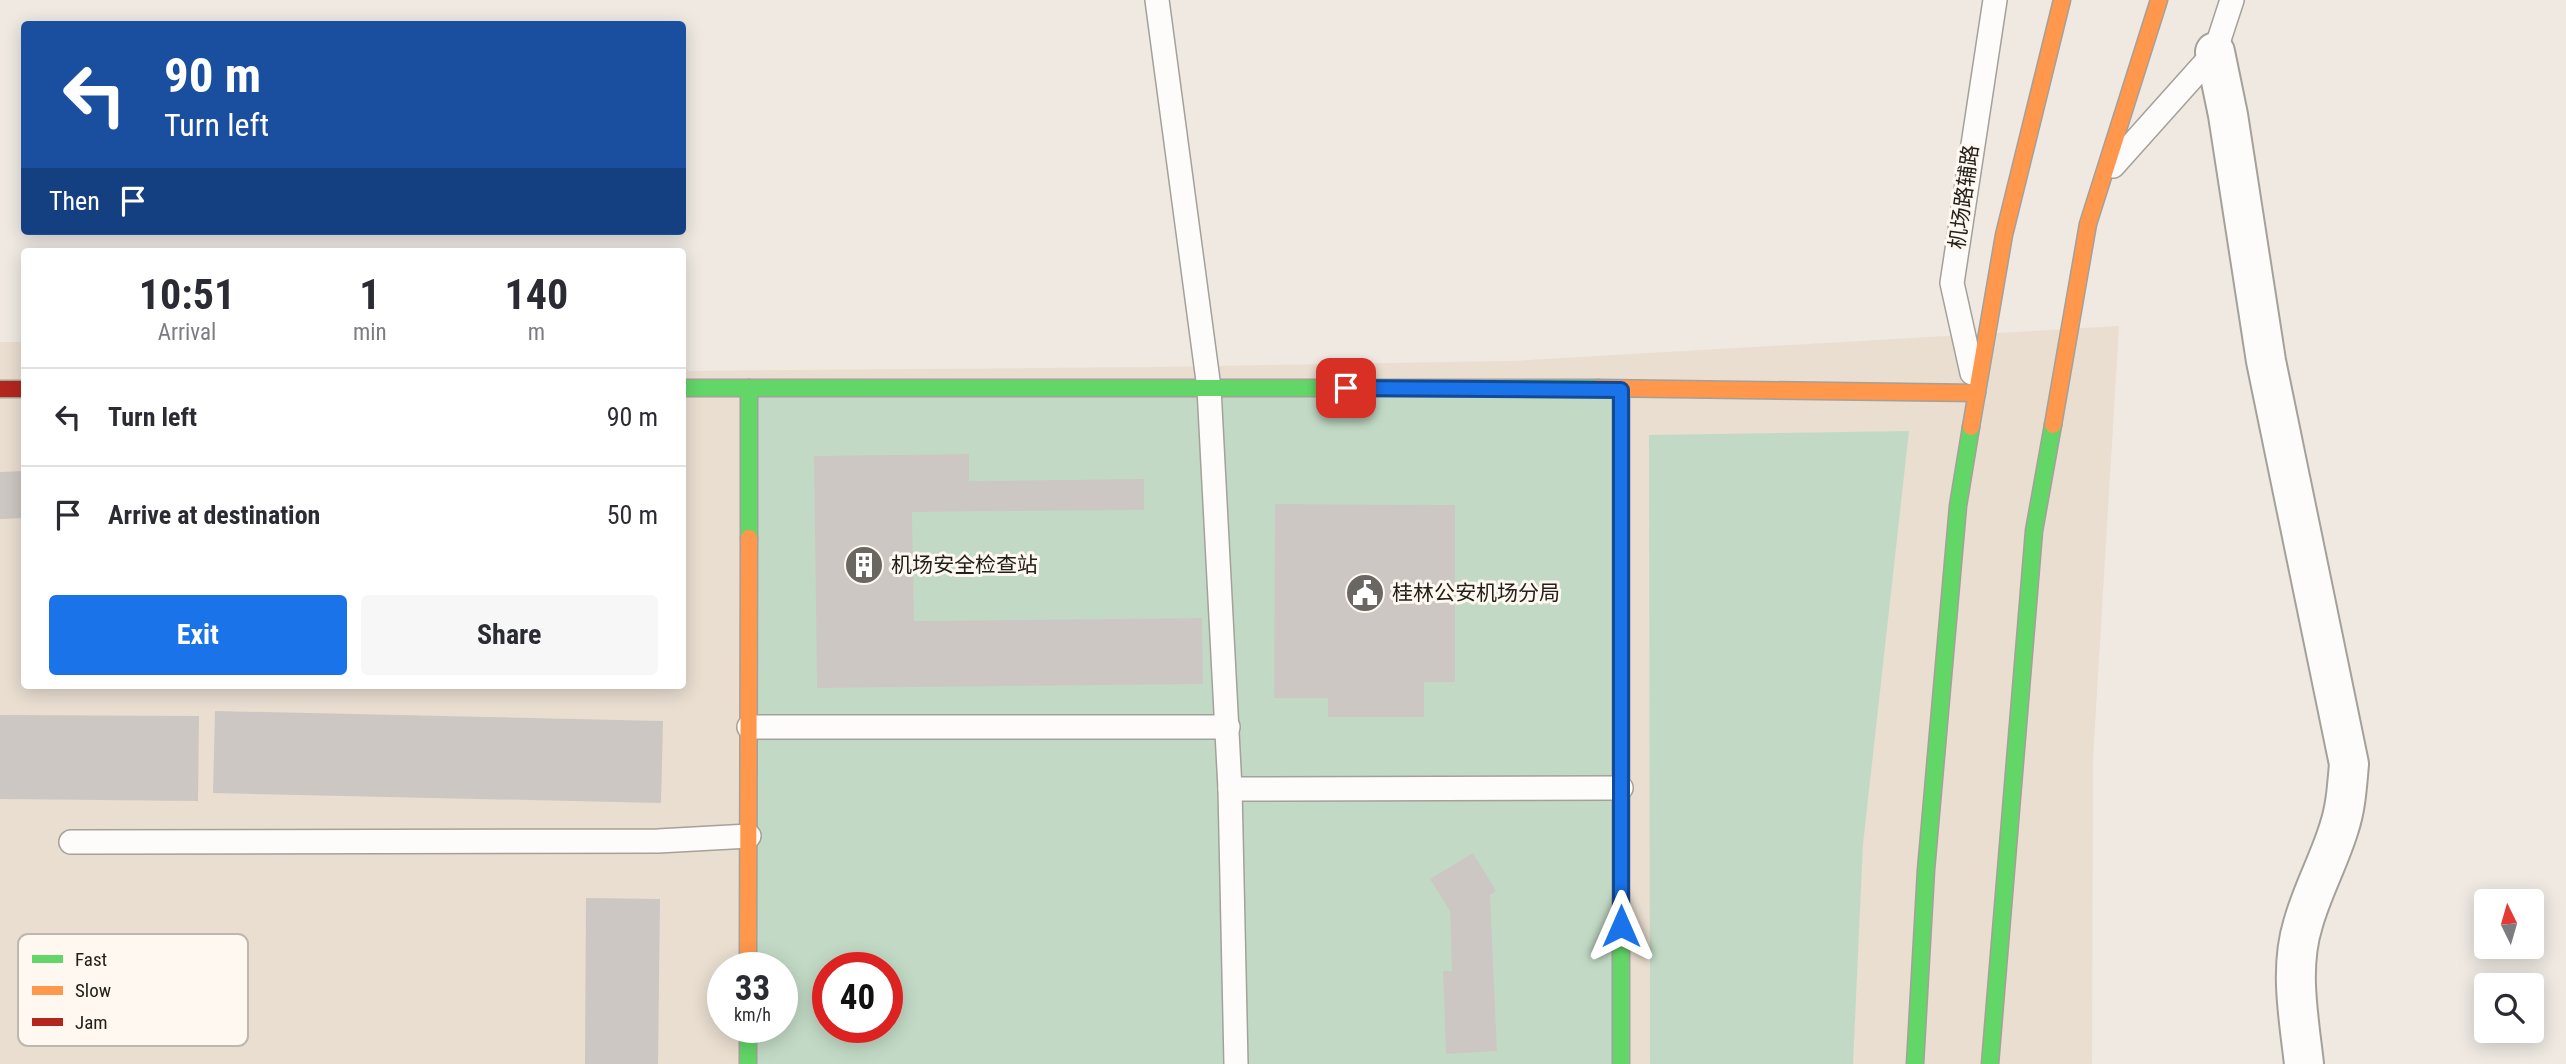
<!DOCTYPE html>
<meta charset="utf-8">
<style>
:root{--surface:#fff;--page:#f7f7f7;--text:#2b2b33;--muted:#7c7c81;--line:#e1e1e2;--accent:#1a73e8}
body{margin:0;font-family:"Roboto Condensed","Noto Sans SC",sans-serif;background:var(--page);color:var(--text);height:100vh;display:flex;flex-direction:column;font-size:26px;white-space:nowrap}
*{box-sizing:border-box;margin:0}
p{font-size:23px;color:var(--muted)}
.icon{flex:none;width:38px;height:38px;fill:none;stroke:currentColor;stroke-width:2;stroke-linecap:round;stroke-linejoin:round}
.map{position:relative;flex:1;overflow:hidden}
.side{position:absolute;left:21px;top:248px;width:665px;height:441px;display:flex;flex-direction:column;background:var(--surface);border-radius:7px;box-shadow:0 4px 18px #0003}
.side>*{flex:none}
.banner{position:absolute;left:21px;top:21px;width:665px;height:214px;border-radius:7px;box-shadow:0 4px 18px #0003;background:#1a4fa0;color:#fff;overflow:hidden}
.needle{width:46px;rotate:355deg}
.fabs{position:absolute;left:2474px;top:889px;display:grid;gap:14px}
.fabs a{display:grid;place-items:center;width:70px;height:70px;border-radius:7px;background:var(--surface);box-shadow:0 4px 18px #0003;font-size:35px}
.speed{position:absolute;left:707px;top:952px;display:flex;gap:14px;font-size:35px;font-weight:700;text-align:center}
.speed>*{display:grid;place-content:center;width:91px;height:91px;border-radius:50%;background:var(--surface);box-shadow:0 4px 18px #0003;line-height:1}
.speed small{font-size:18px;font-weight:400}
.speed .limit{border:10px solid #d22;background:#fff;color:#111}
.pin{position:absolute;display:grid;place-items:center;width:60px;height:60px;color:#fff;margin:-30px;border-radius:14px;box-shadow:0 4px 10px #0006}
.me{position:absolute;width:77px;margin:-38px;rotate:0deg;stroke-linejoin:round;filter:drop-shadow(0 0 5px #0008)}
.turn{display:flex;align-items:center;gap:24px;height:147px;padding:0 28px;font-size:32px}
.turn .icon{width:91px;height:91px;stroke-width:2.5}
.turn b{display:block;font-size:49px;line-height:60px}
.then{display:flex;align-items:center;height:66px;padding:0 28px;background:#0003;gap:14px;font-size:26px}
.eta{display:flex;justify-content:space-evenly;align-items:center;height:119px;text-align:center}
.eta b{font-size:42px;font-weight:700;line-height:49px}
.action{display:flex;gap:14px;margin-top:auto;padding:14px 28px}
.action a{flex:1;height:80px;border-radius:7px;background:var(--accent);color:#fff;font-size:28px;font-weight:700;line-height:80px;text-align:center}
.action a+a{background:var(--page);color:var(--text)}
ul{padding:0;list-style:none}
li{display:flex;align-items:center;gap:21px;height:98px;padding:0 28px;border-top:2px solid var(--line)}
li div{flex:1}
li b{display:block;font-size:26px}
li em{font-style:normal}
.map>svg:first-child{display:block}
</style>
<div class="map">
<svg width="2566" height="1064" viewBox="0 0 2566 1064">
<rect width="100%" height="100%" fill="#efe9e2"/>
<path fill="#e9ded0" fill-rule="evenodd" d="M 2119,326 L 2093,758 L 2092,1064 L 0,1064 L 0,342 L 24,342 L 24,686 L 682,686 L 683,366 L 689,371 L 1151,367 L 1511,361 ZM 723,968 L 782,968 L 782,1027 L 723,1027 ZM 828,968 L 887,968 L 887,1027 L 828,1027 Z"/>
<g fill="#c2dac5" fill-rule="evenodd">
<path d="M 749,388 L 1621,390 L 1621,1064 L 749,1064 L 749,1027 L 782,1027 L 782,968 L 749,968 ZM 828,968 L 887,968 L 887,1027 L 828,1027 Z"/>
<path d="M 1909,431 L 1863,844 L 1853,1064 L 1650,1064 L 1649,435 Z"/>
</g>
<g fill="#cdc7c3">
<path d="M 969,454 L 969,481 L 1144,479 L 1144,510 L 912,512 L 914,621 L 1202,618 L 1203,684 L 817,688 L 814,456 Z"/>
<path d="M 24,471 L 24,518 L 0,519 L 0,472 Z"/>
<path d="M 1275,504 L 1455,505 L 1455,682 L 1424,682 L 1424,717 L 1328,717 L 1328,698 L 1274,698 Z"/>
<path d="M 215,711 L 663,721 L 661,803 L 213,793 Z"/>
<path d="M 0,715 L 199,716 L 198,801 L 0,799 Z"/>
<path d="M 1473,853 L 1496,891 L 1490,895 L 1497,1051 L 1446,1054 L 1443,971 L 1452,971 L 1450,911 L 1430,879 Z"/>
<path d="M 586,898 L 660,899 L 658,1064 L 585,1064 Z"/>
</g>
<g fill="none" stroke-linecap="round" stroke-linejoin="round">
<defs>
<g id="lane">
<path d="M 1157,0 L 1209,388 L 1230,789 L 1236,1064"/>
<path d="M 2113,166 L 2215,52 L 2232,0"/>
<path d="M 1972,373 L 1952,283 L 1995,0"/>
<path d="M 749,727 L 1228,727"/>
<path d="M 1230,789 L 1621,788"/>
<path d="M 71,842 L 658,841 L 749,836"/>
</g>
<path id="street" d="M 2215,52 L 2228,115 L 2266,361 L 2349,764 C 2347,786 2346,807 2339,828 C 2329,861 2312,891 2303,924 C 2289,969 2299,1019 2304,1064"/>
<g id="fast">
<path d="M 682,388 L 1598,388"/>
<path d="M 1621,390 L 1621,1064"/>
<path d="M 749,538 L 749,388"/>
<path d="M 748,1027 L 748,1064"/>
<path d="M 1915,1064 L 1926,870 L 1958,506 L 1971,427"/>
<path d="M 1990,1064 L 2034,531 L 2053,425"/>
</g>
<g id="slow">
<path d="M 1598,388 L 1977,393"/>
<path d="M 2053,425 L 2088,224 L 2159,0"/>
<path d="M 1971,427 L 2004,235 L 2062,0"/>
<path d="M 748,968 L 749,538"/>
</g>
<path id="jam" d="M 0,389 L 24,389"/>
</defs>
<use href="#lane" stroke="#a4a09a" stroke-width="26"/>
<use href="#street" stroke="#a4a09a" stroke-width="42"/>
<use href="#fast" stroke="#a4a09a" stroke-width="19"/>
<use href="#slow" stroke="#a4a09a" stroke-width="19"/>
<use href="#jam" stroke="#a4a09a" stroke-width="19"/>
<use href="#lane" stroke="#fdfcfb" stroke-width="23"/>
<use href="#street" stroke="#fdfcfb" stroke-width="38"/>
<use href="#fast" stroke="#63d668" stroke-width="16"/>
<use href="#slow" stroke="#ff974d" stroke-width="16"/>
<use href="#jam" stroke="#b3261e" stroke-width="16"/>
</g>
<g fill="none" stroke-linecap="round" stroke-linejoin="round">
<defs>
<path id="route" d="M 1346,388 L 1621,390 L 1621,926"/>
</defs>
<use href="#route" stroke="#114b97" stroke-width="18"/>
<use href="#route" stroke="#1a73e8" stroke-width="12"/>
</g>
<defs>
<symbol id="building-disc" viewBox="-11 -11 22 22"><circle r="9.5" fill="#6a6661" stroke="#fff8f0"/><path d="M-4-6H4V6H1V3H-1V6H-4ZM-2.5-4.3h1.7v1.8h-1.7ZM.8-4.3h1.7v1.8H.8ZM-2.5-1h1.7V.8h-1.7ZM.8-1h1.7V.8H.8Z" fill="#fff"/></symbol>
<symbol id="civic-disc" viewBox="-11 -11 22 22"><circle r="9.5" fill="#6a6661" stroke="#fff8f0"/><path d="M-.6-6.5H3V-4.5H.6V-3L4-1V1h2V6H-6V1h2V-1L-.6-3ZM-1.2 2.5V6h2.4V2.5Z" fill="#fff"/></symbol>
</defs>
<g fill-rule="evenodd">
<use href="#building-disc" x="842" y="543" width="44" height="44"/>
<use href="#civic-disc" x="1343" y="571" width="44" height="44"/>
</g>
<g text-anchor="middle" stroke-width="6" stroke-linejoin="round" paint-order="stroke">
<g font-size="21" fill="#23201b" stroke="#fff8f0">
<text transform="translate(1964 197) rotate(-82)" y="7">机场路辅路</text>
</g>
<g font-size="21" fill="#23201b" stroke="#fff8f0" text-anchor="start">
<text x="891" y="572">机场安全检查站</text>
<text x="1392" y="600">桂林公安机场分局</text>
</g>
</g>
<rect x="18" y="934" width="230" height="112" rx="10" fill="#fff8f0" stroke="#bdb7b0" stroke-width="2"/>
<rect x="32" y="955" width="31" height="8" fill="#63d668"/>
<rect x="32" y="986" width="31" height="9" fill="#ff974d"/>
<rect x="32" y="1018" width="31" height="8" fill="#b3261e"/>
<g font-size="19" fill="#23201b">
<text x="75" y="966">Fast</text>
<text x="75" y="997">Slow</text>
<text x="75" y="1029">Jam</text>
</g>
</svg>
<div class="fabs">
<a><svg class="needle" viewBox="-14 -14 28 28"><path d="M0-13l5 13h-10z" fill="#e53935"/><path d="M0 13l5-13h-10z" fill="#7c7c81"/></svg></a>
<a><svg class="icon" aria-label="search" viewBox="0 0 24 24"><circle cx="10" cy="10" r="6"/><path d="M15 15l6 6"/></svg></a>
</div>
<div class="speed"><div>33<small>km/h</small></div><div class="limit">40</div></div>
<div class="pin" style="left:1346px;top:388px;background:#d93025"><svg class="icon" aria-label="arrive" viewBox="0 0 24 24"><path d="M6 21V4h12l-3 4 3 4H6"/></svg></div>
<svg class="me" style="left:1621px;top:926px" viewBox="-20 -20 40 40"><path d="M0-17L14 15 0 8-14 15z" fill="#1a73e8" stroke="#fff" stroke-width="4"/></svg>
<div class="banner">
<div class="turn"><svg class="icon" aria-label="left" viewBox="0 0 24 24"><path d="M17 20v-9H6M10 6l-5 5 5 5"/></svg><div><b>90 m</b>Turn left</div></div>
<div class="then">Then<svg class="icon" aria-label="arrive" viewBox="0 0 24 24"><path d="M6 21V4h12l-3 4 3 4H6"/></svg></div>
</div>
<section class="side">
<div class="eta">
<div><b>10:51</b><p>Arrival</p></div>
<div><b>1</b><p>min</p></div>
<div><b>140</b><p>m</p></div>
</div>
<ul>
<li><svg class="icon" aria-label="left" viewBox="0 0 24 24"><path d="M17 20v-9H6M10 6l-5 5 5 5"/></svg><div><b>Turn left</b></div><em>90 m</em></li>
<li><svg class="icon" aria-label="arrive" viewBox="0 0 24 24"><path d="M6 21V4h12l-3 4 3 4H6"/></svg><div><b>Arrive at destination</b></div><em>50 m</em></li>
</ul>
<div class="action"><a>Exit</a><a>Share</a></div>
</section>
</div>
